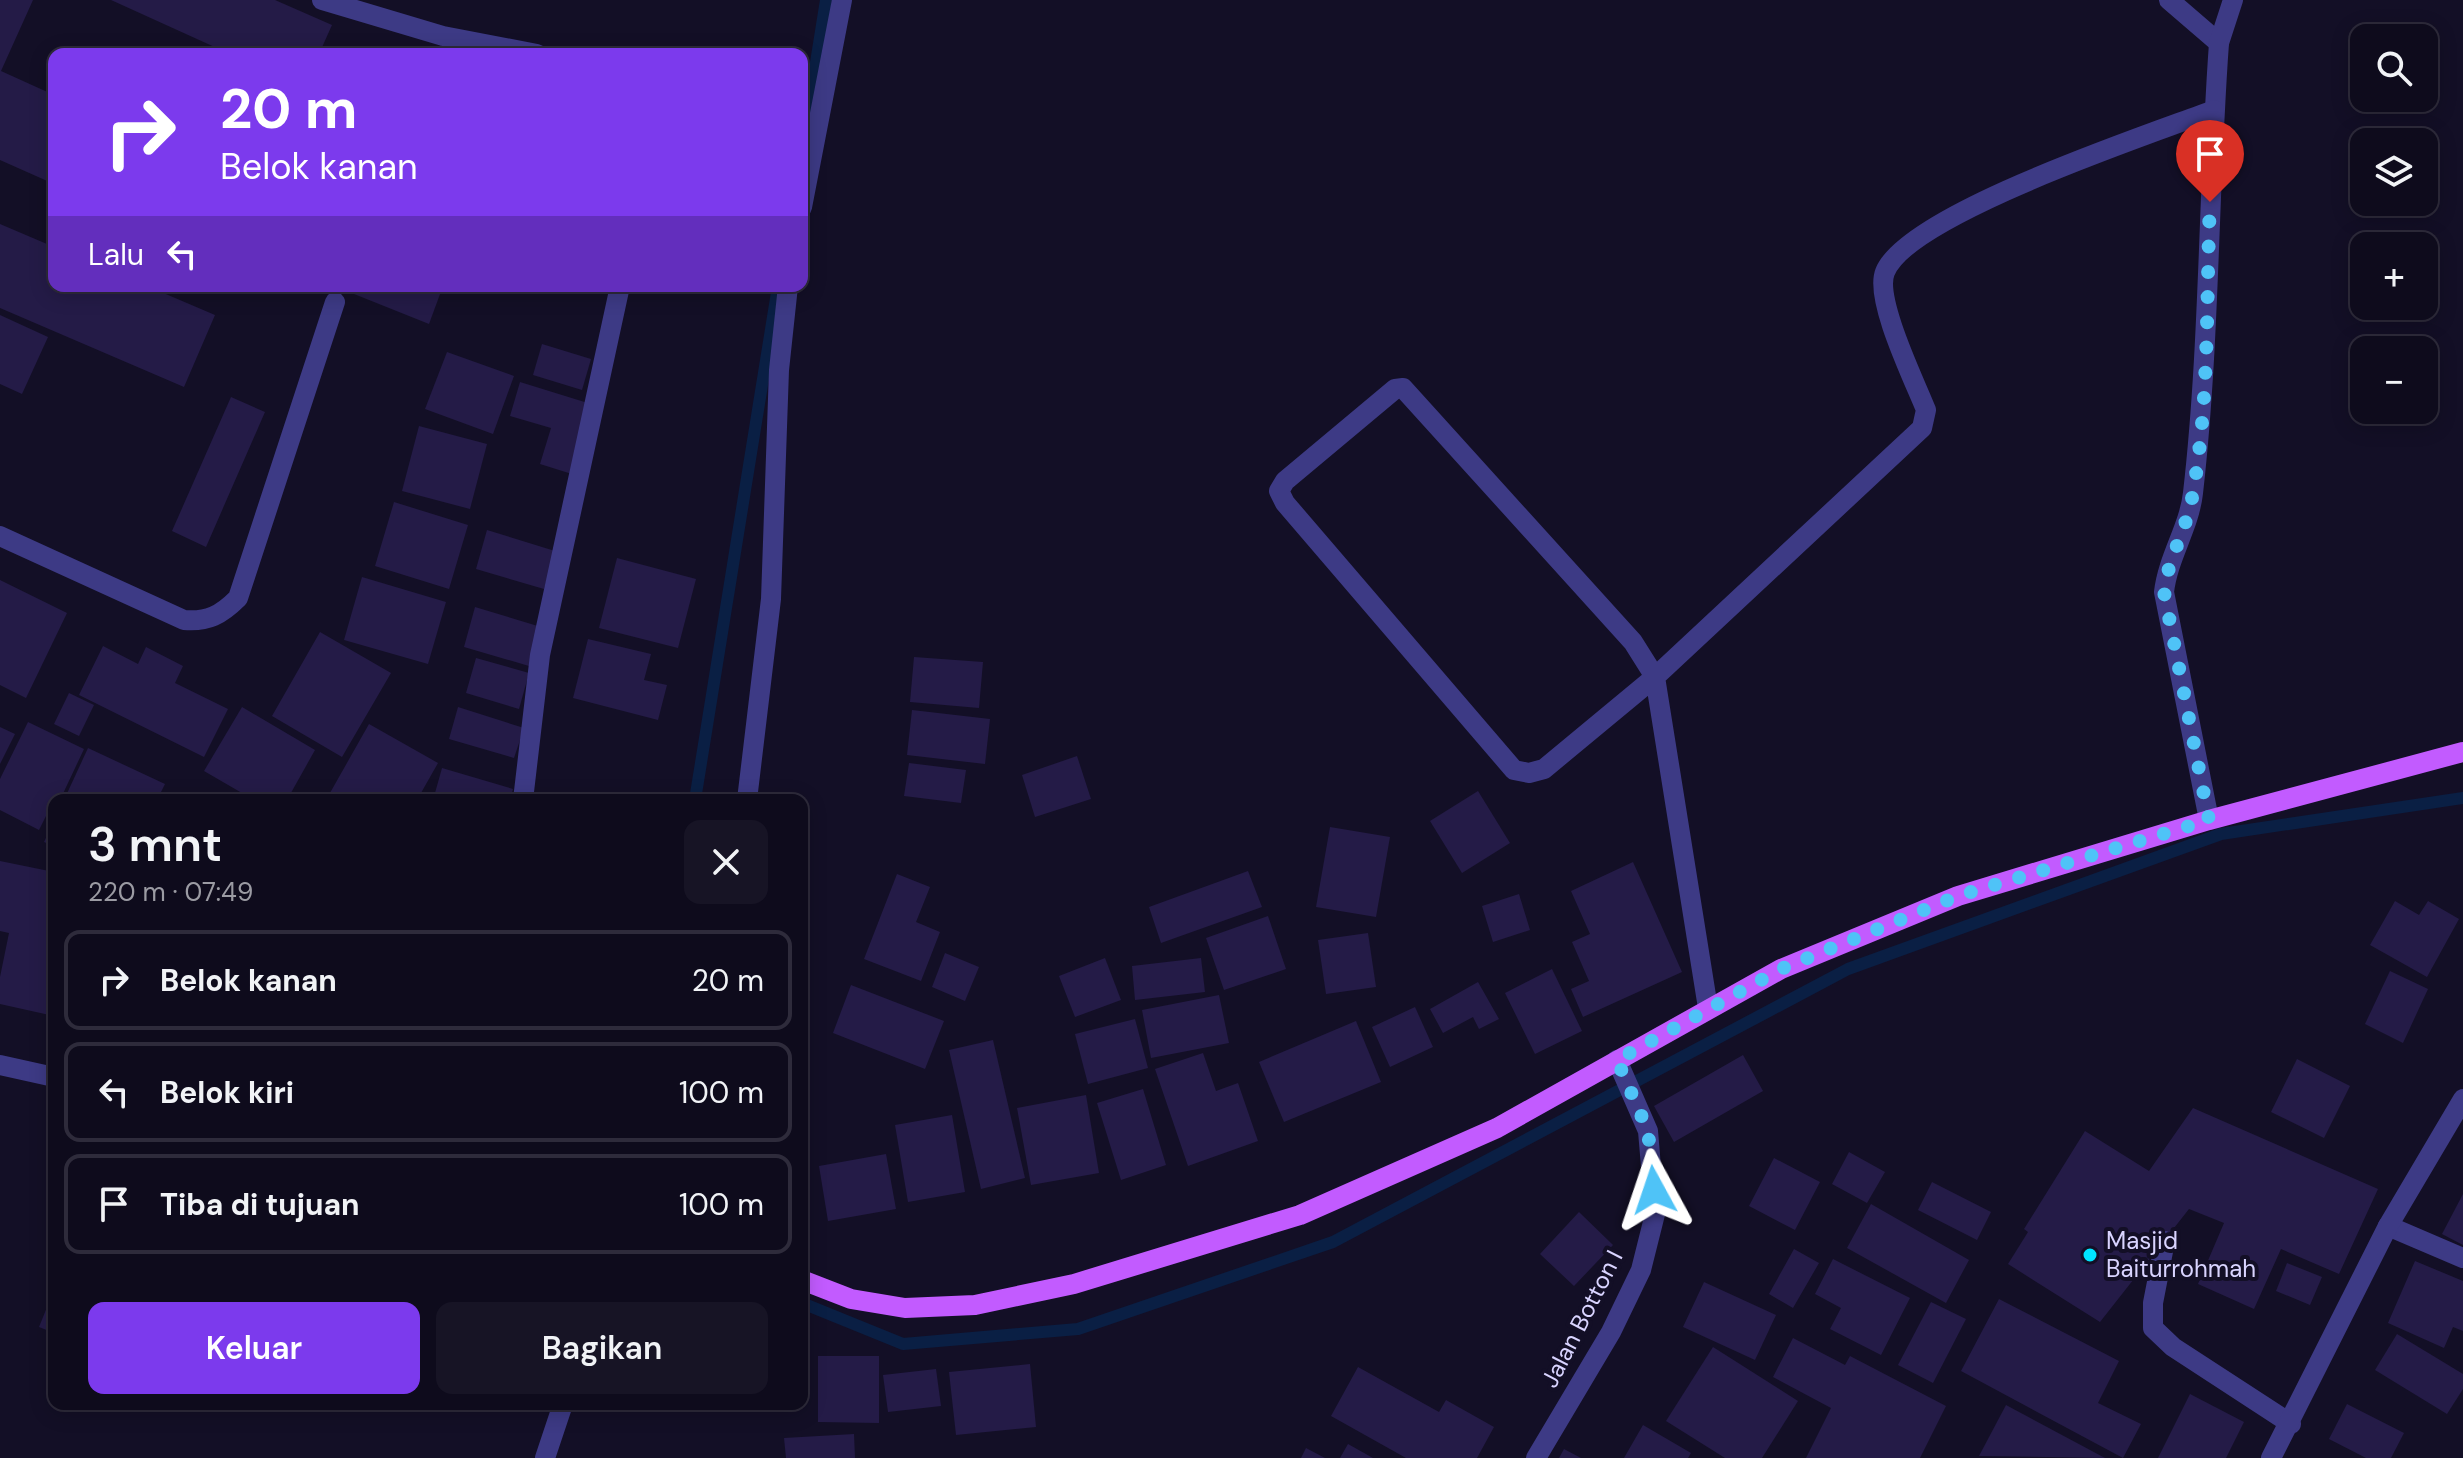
<!DOCTYPE html>
<html lang="id">
<meta charset="utf-8">
<style>
:root{--surface:#0e0b1c;--page:#171425;--text:#f1f3f6;--muted:#9b9ba3;--line:#2e2b3b;--accent:#7c3aed}
body{margin:0;font-family:"DM Sans",sans-serif;background:var(--page);color:var(--text);height:100vh;display:flex;flex-direction:column;font-size:30px;white-space:nowrap}
*{box-sizing:border-box;margin:0}
p{font-size:26px;color:var(--muted)}
.icon{flex:none;width:44px;height:44px;fill:none;stroke:currentColor;stroke-width:2;stroke-linecap:round;stroke-linejoin:round}
.map{position:relative;flex:1;overflow:hidden}
.sheet{position:absolute;left:48px;top:794px;width:760px;height:616px;display:flex;flex-direction:column;background:var(--surface);border-radius:16px;box-shadow:0 4px 20px #0003,0 0 0 2px var(--line)}
.sheet>*{flex:none}
.top-card{position:absolute;left:48px;top:48px;width:760px;height:244px;border-radius:16px;box-shadow:0 4px 20px #0003,0 0 0 2px var(--line);background:#7c3aed;color:#fff;overflow:hidden}
.controls{position:absolute;left:2350px;top:24px;display:grid;gap:16px}
.controls a{display:grid;place-items:center;width:88px;height:88px;border-radius:16px;background:var(--surface);box-shadow:0 4px 20px #0003,0 0 0 2px var(--line);font-size:40px}
.pin{position:absolute;display:grid;place-items:center;width:68px;height:68px;color:#fff;margin:-82px -34px;border-radius:50% 50% 50% 0;rotate:-45deg;box-shadow:0 0 8px #0007}
.pin .icon{rotate:45deg}
.me{position:absolute;width:88px;margin:-44px;rotate:355deg;stroke-linejoin:round;filter:drop-shadow(0 0 6px #0008)}
.turn{display:flex;align-items:center;gap:28px;height:168px;padding:0 40px;font-size:36px}
.turn .icon{width:104px;height:104px;stroke-width:2.5}
.turn b{display:block;font-size:56px;line-height:68px}
.then{display:flex;align-items:center;height:76px;padding:0 40px;background:#0003;gap:16px;font-size:30px}
.round{display:grid;place-items:center;flex:none;width:84px;height:84px;border-radius:16px;background:var(--page)}
.overview{display:flex;align-items:center;justify-content:space-between;height:136px;padding:0 40px}
h1{font-size:48px;font-weight:600;line-height:60px}
.cta{display:flex;gap:16px;margin-top:auto;padding:16px 40px}
.cta a{flex:1;height:92px;border-radius:16px;background:var(--accent);color:#fff;font-size:32px;font-weight:600;line-height:92px;text-align:center}
.cta a+a{background:var(--page);color:var(--text)}
ul{padding:0;list-style:none}
li{display:flex;align-items:center;gap:24px;height:100px;margin:0 16px 12px;padding:0 24px;border:4px solid var(--line);border-radius:16px}
li div{flex:1}
li b{display:block;font-size:30px}
li em{font-style:normal}
.map>svg:first-child{display:block}
</style>
<div class="map">
<svg width="2463" height="1458" viewBox="0 0 2463 1458">
<rect width="100%" height="100%" fill="#130f26"/>
<g fill="none" stroke-linecap="round" stroke-linejoin="round">
<g stroke="#0a1f44" stroke-width="12">
<path d="M 802,150 L 826,0"/>
<path d="M 695,800 L 778,286"/>
<path d="M 802,1303 L 903,1344 L 1078,1329 L 1333,1242 L 1848,969 L 2221,834 L 2463,798"/>
</g>
</g>
<g fill="#241b47">
<path d="M 0,0 L 33,0 L 1,71 L 54,95 L 54,184 L 0,160 Z"/>
<path d="M 111,0 L 275,0 L 332,25 L 319,54 L 230,54 Z"/>
<path d="M 0,224 L 54,247 L 54,286 L 147,286 L 215,315 L 184,387 L 0,308 Z"/>
<path d="M 334,286 L 443,286 L 429,324 Z"/>
<path d="M 0,315 L 48,337 L 22,394 L 0,384 Z"/>
<path d="M 542,344 L 591,359 L 582,390 L 533,375 Z"/>
<path d="M 447,352 L 514,376 L 493,434 L 425,409 Z"/>
<path d="M 520,382 L 591,404 L 575,475 L 540,464 L 551,428 L 510,416 Z"/>
<path d="M 231,397 L 265,412 L 206,547 L 172,531 Z"/>
<path d="M 419,426 L 487,444 L 470,509 L 402,491 Z"/>
<path d="M 394,502 L 468,525 L 449,589 L 375,566 Z"/>
<path d="M 487,530 L 555,551 L 544,589 L 476,569 Z"/>
<path d="M 617,558 L 696,579 L 678,648 L 599,628 Z"/>
<path d="M 362,577 L 446,602 L 428,664 L 344,640 Z"/>
<path d="M 0,580 L 67,613 L 26,698 L 0,685 Z"/>
<path d="M 475,607 L 541,627 L 529,666 L 464,647 Z"/>
<path d="M 320,632 L 391,673 L 342,757 L 272,716 Z"/>
<path d="M 588,639 L 651,654 L 644,680 L 667,685 L 658,720 L 573,698 Z"/>
<path d="M 103,646 L 138,664 L 146,647 L 183,666 L 175,683 L 228,709 L 204,757 L 79,695 Z"/>
<path d="M 914,657 L 983,662 L 979,708 L 910,702 Z"/>
<path d="M 476,658 L 529,673 L 519,709 L 466,693 Z"/>
<path d="M 69,693 L 94,705 L 79,736 L 54,724 Z"/>
<path d="M 242,707 L 315,750 L 287,800 L 254,800 L 204,771 Z"/>
<path d="M 458,707 L 524,728 L 514,758 L 449,739 Z"/>
<path d="M 912,710 L 990,719 L 985,764 L 907,755 Z"/>
<path d="M 28,722 L 84,749 L 60,800 L 54,800 L 39,830 L 0,810 L 0,779 Z"/>
<path d="M 369,724 L 438,763 L 417,800 L 326,800 Z"/>
<path d="M 0,727 L 15,734 L 0,764 Z"/>
<path d="M 88,748 L 165,784 L 157,800 L 64,800 Z"/>
<path d="M 1077,756 L 1091,799 L 1035,817 L 1022,775 Z"/>
<path d="M 909,763 L 966,770 L 961,803 L 904,796 Z"/>
<path d="M 442,768 L 513,789 L 510,800 L 433,800 Z"/>
<path d="M 1478,791 L 1510,843 L 1462,873 L 1430,821 Z"/>
<path d="M 54,821 L 54,846 L 44,842 Z"/>
<path d="M 1330,827 L 1390,837 L 1376,917 L 1316,907 Z"/>
<path d="M 0,861 L 54,872 L 54,1016 L 0,1004 L 0,977 L 9,933 L 0,931 Z"/>
<path d="M 1633,862 L 1682,972 L 1583,1017 L 1571,989 L 1589,981 L 1572,942 L 1590,934 L 1571,891 Z"/>
<path d="M 1248,871 L 1262,907 L 1161,943 L 1149,907 Z"/>
<path d="M 897,874 L 930,887 L 916,922 L 940,932 L 921,981 L 864,959 Z"/>
<path d="M 1519,894 L 1530,930 L 1493,942 L 1482,906 Z"/>
<path d="M 2395,901 L 2419,915 L 2428,901 L 2459,919 L 2427,977 L 2370,945 Z"/>
<path d="M 1268,916 L 1286,969 L 1224,990 L 1206,938 Z"/>
<path d="M 1368,933 L 1376,987 L 1326,994 L 1318,940 Z"/>
<path d="M 945,953 L 979,967 L 965,1001 L 932,987 Z"/>
<path d="M 1105,958 L 1121,1000 L 1075,1017 L 1059,976 Z"/>
<path d="M 1201,958 L 1205,992 L 1135,1000 L 1132,966 Z"/>
<path d="M 1552,969 L 1582,1031 L 1535,1054 L 1505,993 Z"/>
<path d="M 2390,971 L 2428,989 L 2403,1043 L 2365,1024 Z"/>
<path d="M 1478,982 L 1499,1019 L 1479,1029 L 1473,1017 L 1443,1033 L 1430,1009 Z"/>
<path d="M 851,985 L 944,1021 L 925,1069 L 833,1033 Z"/>
<path d="M 1219,995 L 1229,1043 L 1151,1058 L 1142,1010 Z"/>
<path d="M 1415,1007 L 1433,1047 L 1390,1067 L 1372,1027 Z"/>
<path d="M 1135,1019 L 1148,1068 L 1088,1084 L 1075,1034 Z"/>
<path d="M 1356,1021 L 1381,1082 L 1284,1122 L 1259,1062 Z"/>
<path d="M 993,1040 L 1025,1178 L 981,1189 L 949,1050 Z"/>
<path d="M 1203,1053 L 1216,1091 L 1238,1083 L 1258,1141 L 1188,1166 L 1155,1069 Z"/>
<path d="M 1743,1055 L 1763,1091 L 1674,1142 L 1654,1106 Z"/>
<path d="M 2297,1059 L 2350,1086 L 2324,1138 L 2271,1112 Z"/>
<path d="M 1143,1089 L 1166,1165 L 1121,1180 L 1097,1103 Z"/>
<path d="M 1086,1095 L 1099,1173 L 1031,1185 L 1017,1108 Z"/>
<path d="M 2193,1108 L 2378,1189 L 2339,1274 L 2281,1249 L 2254,1309 L 2198,1284 L 2224,1223 L 2189,1209 L 2100,1322 L 2008,1264 L 2028,1232 L 2024,1229 L 2085,1131 L 2149,1171 Z"/>
<path d="M 952,1115 L 965,1192 L 908,1202 L 895,1125 Z"/>
<path d="M 1849,1152 L 1885,1172 L 1867,1203 L 1832,1184 Z"/>
<path d="M 886,1154 L 896,1209 L 828,1221 L 819,1166 Z"/>
<path d="M 1774,1158 L 1820,1182 L 1795,1230 L 1749,1206 Z"/>
<path d="M 1932,1182 L 1991,1212 L 1977,1240 L 1918,1210 Z"/>
<path d="M 2463,1194 L 2463,1245 L 2442,1234 Z"/>
<path d="M 1871,1204 L 1969,1260 L 1946,1303 L 1847,1248 Z"/>
<path d="M 1579,1212 L 1613,1245 L 1574,1286 L 1540,1254 Z"/>
<path d="M 1794,1249 L 1819,1263 L 1793,1308 L 1769,1294 Z"/>
<path d="M 1833,1259 L 1910,1298 L 1881,1355 L 1830,1329 L 1841,1308 L 1815,1294 Z"/>
<path d="M 2415,1261 L 2463,1281 L 2463,1331 L 2453,1327 L 2444,1348 L 2388,1323 Z"/>
<path d="M 2287,1263 L 2322,1277 L 2310,1305 L 2276,1291 Z"/>
<path d="M 1704,1282 L 1776,1315 L 1755,1360 L 1683,1327 Z"/>
<path d="M 54,1290 L 54,1333 L 39,1327 Z"/>
<path d="M 1999,1299 L 2119,1361 L 2098,1403 L 2141,1424 L 2123,1458 L 1961,1371 Z"/>
<path d="M 1931,1302 L 1966,1319 L 1933,1383 L 1898,1365 Z"/>
<path d="M 2397,1334 L 2463,1374 L 2463,1389 L 2447,1414 L 2375,1370 Z"/>
<path d="M 1793,1338 L 1845,1365 L 1850,1356 L 1946,1406 L 1920,1458 L 1806,1458 L 1831,1408 L 1773,1377 Z"/>
<path d="M 1713,1347 L 1798,1401 L 1762,1458 L 1725,1458 L 1666,1421 Z"/>
<path d="M 818,1356 L 879,1356 L 879,1423 L 818,1422 Z"/>
<path d="M 1030,1364 L 1036,1427 L 956,1435 L 949,1372 Z"/>
<path d="M 1358,1367 L 1439,1412 L 1446,1400 L 1494,1427 L 1477,1458 L 1406,1458 L 1331,1416 Z"/>
<path d="M 936,1369 L 941,1406 L 888,1412 L 883,1375 Z"/>
<path d="M 2190,1394 L 2244,1422 L 2226,1458 L 2158,1458 Z"/>
<path d="M 2347,1404 L 2404,1433 L 2391,1458 L 2366,1458 L 2329,1439 Z"/>
<path d="M 2006,1405 L 2105,1458 L 1979,1456 Z"/>
<path d="M 1643,1425 L 1691,1453 L 1688,1458 L 1624,1458 Z"/>
<path d="M 854,1434 L 855,1458 L 786,1458 L 784,1438 Z"/>
<path d="M 1348,1444 L 1373,1458 L 1340,1458 Z"/>
<path d="M 1306,1448 L 1325,1458 L 1301,1458 Z"/>
<path d="M 1564,1449 L 1581,1458 L 1559,1458 Z"/>
</g>
<g fill="none" stroke-linecap="round" stroke-linejoin="round">
<g stroke="#3d3a85" stroke-width="20">
<path d="M 322,0 L 443,36 L 537,54"/>
<path d="M 2169,0 L 2219,43"/>
<path d="M 802,207 L 842,0"/>
<path d="M 0,536 L 184,620 C 208,622 221,615 238,598 L 335,302"/>
<path d="M 523,800 L 540,655 L 620,286"/>
<path d="M 747,800 L 771,599 L 779,370 L 788,286"/>
<path d="M 2209,820 L 2164,592 C 2168,557 2189,528 2193,493 C 2210,344 2208,193 2219,43 L 2233,0"/>
<path d="M 1708,1008 L 1655,677 L 1633,642 L 1403,388 L 1395,389 L 1285,481 L 1279,491 L 1285,503 L 1514,770 L 1529,773 L 1544,769 L 1655,677 L 1922,428 L 1926,410 C 1915,382 1874,299 1885,272 C 1908,214 2151,134 2214,110"/>
<path d="M 0,1065 L 54,1077"/>
<path d="M 2388,1226 L 2463,1258"/>
<path d="M 2165,1241 L 2153,1303 L 2153,1328 L 2173,1347 L 2291,1424"/>
<path d="M 545,1458 L 563,1404"/>
<path d="M 1536,1458 L 1611,1332 L 1641,1270 L 1655,1214 L 1648,1131 L 1617,1060"/>
<path d="M 2271,1458 L 2388,1226 L 2463,1099"/>
</g>
<path stroke="#c25bff" stroke-width="20" d="M 802,1280 L 851,1299 L 905,1308 L 975,1305 L 1074,1284 L 1300,1215 L 1497,1128 L 1781,969 L 1958,896 L 2209,820 L 2463,752"/>
</g>
<g fill="none" stroke-linecap="round" stroke-linejoin="round">
<path stroke="#4fc3f7" stroke-width="14" stroke-dasharray="0 25.2" d="M 1654,1190 L 1648,1131 L 1617,1060 L 1781,969 L 1958,896 L 2209,820 L 2164,592 C 2168,558 2186,531 2192,498 C 2210,402 2206,299 2210,202"/>
</g>
<circle fill="#00e5ff" stroke="#130f26" stroke-width="3" cx="2090" cy="1255" r="8"/>
<g text-anchor="middle" stroke-width="8" stroke-linejoin="round" paint-order="stroke">
<g font-size="24" fill="#d9d4ff" stroke="#130f26" text-anchor="start">
<text x="2106" y="1249">Masjid<tspan x="2106" dy="28">Baiturrohmah</tspan></text>
</g>
<g font-size="24" fill="#d9d4ff" stroke="#130f26">
<text transform="translate(1582 1319) rotate(-63)" y="8">Jalan Botton I</text>
</g>
</g>
</svg>
<div class="controls">
<a><svg class="icon" aria-label="search" viewBox="0 0 24 24"><circle cx="10" cy="10" r="6"/><path d="M15 15l6 6"/></svg></a>
<a><svg class="icon" aria-label="layers" viewBox="0 0 24 24"><path d="M12 4l9 5-9 5-9-5zM3 14l9 5 9-5"/></svg></a>
<a>+</a>
<a>−</a>
</div>
<div class="pin" style="left:2210px;top:202px;background:#d93025"><svg class="icon" aria-label="arrive" viewBox="0 0 24 24"><path d="M6 21V4h12l-3 4 3 4H6"/></svg></div>
<svg class="me" style="left:1654px;top:1190px" viewBox="-20 -20 40 40"><path d="M0-17L14 15 0 8-14 15z" fill="#4fc3f7" stroke="#fff" stroke-width="4"/></svg>
<div class="top-card">
<div class="turn"><svg class="icon" aria-label="right" viewBox="0 0 24 24"><path d="M7 20v-9h11M14 6l5 5-5 5"/></svg><div><b>20 m</b>Belok kanan</div></div>
<div class="then">Lalu<svg class="icon" aria-label="left" viewBox="0 0 24 24"><path d="M17 20v-9H6M10 6l-5 5 5 5"/></svg></div>
</div>
<section class="sheet">
<div class="overview"><div><h1>3 mnt</h1><p>220 m · 07:49</p></div><a class="round"><svg class="icon" aria-label="close" viewBox="0 0 24 24"><path d="M6 6l12 12M18 6L6 18"/></svg></a></div>
<ul>
<li><svg class="icon" aria-label="right" viewBox="0 0 24 24"><path d="M7 20v-9h11M14 6l5 5-5 5"/></svg><div><b>Belok kanan</b></div><em>20 m</em></li>
<li><svg class="icon" aria-label="left" viewBox="0 0 24 24"><path d="M17 20v-9H6M10 6l-5 5 5 5"/></svg><div><b>Belok kiri</b></div><em>100 m</em></li>
<li><svg class="icon" aria-label="arrive" viewBox="0 0 24 24"><path d="M6 21V4h12l-3 4 3 4H6"/></svg><div><b>Tiba di tujuan</b></div><em>100 m</em></li>
</ul>
<div class="cta"><a>Keluar</a><a>Bagikan</a></div>
</section>
</div>
